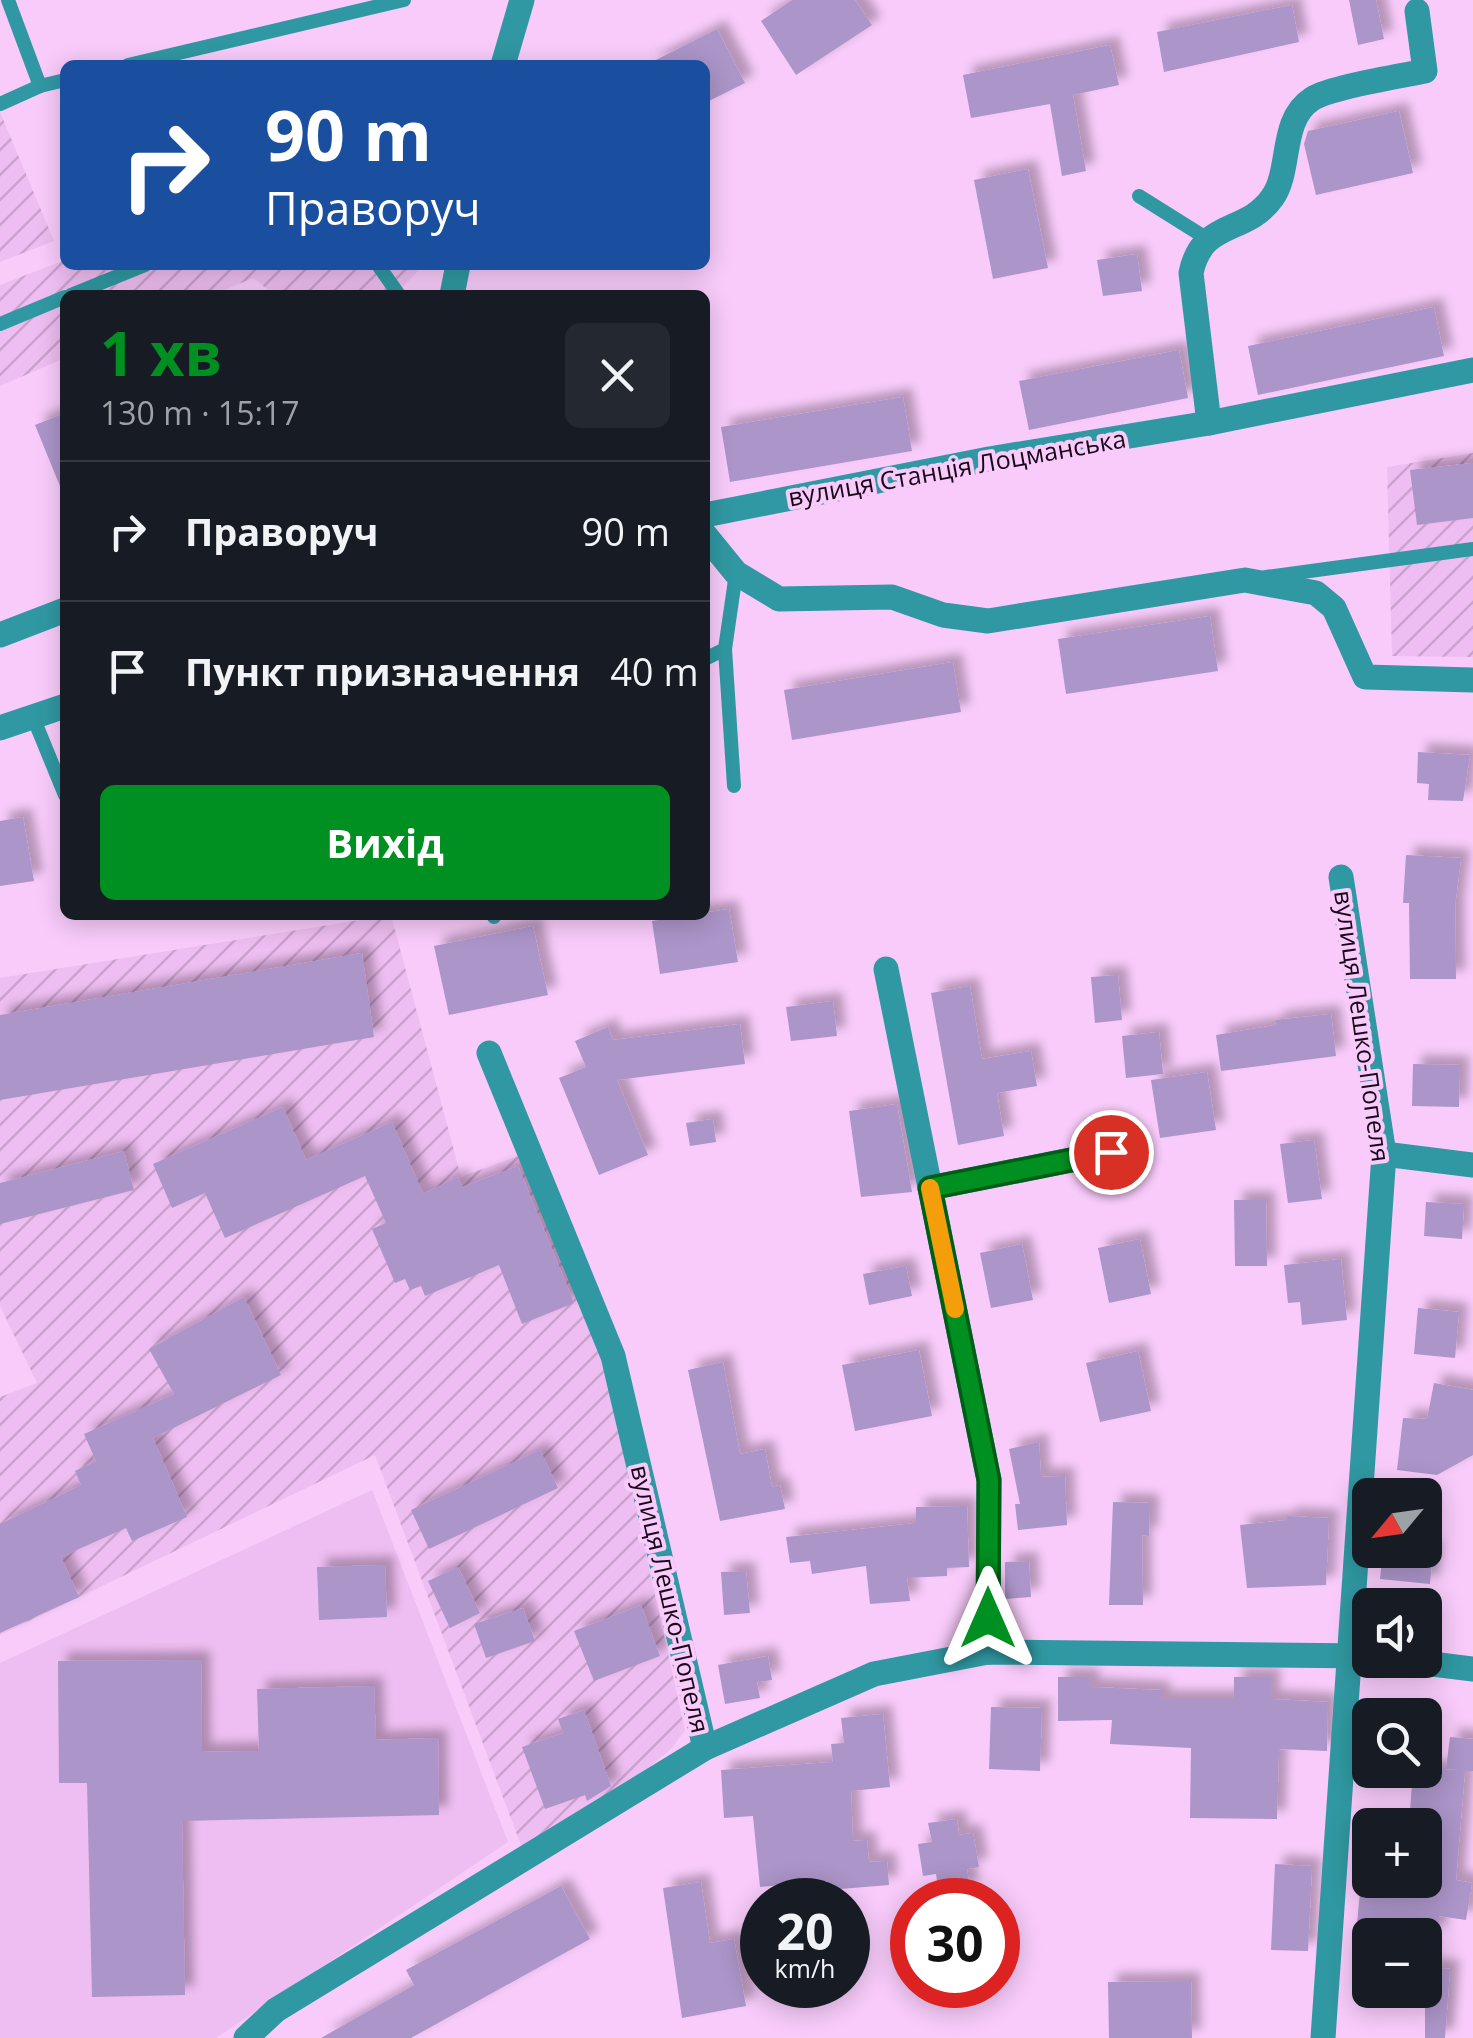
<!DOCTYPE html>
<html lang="uk">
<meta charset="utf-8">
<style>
:root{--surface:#171b24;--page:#242831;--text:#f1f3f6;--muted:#9ea1a6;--line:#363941;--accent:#008f21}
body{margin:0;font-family:"Open Sans",sans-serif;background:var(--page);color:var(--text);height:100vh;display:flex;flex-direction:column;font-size:38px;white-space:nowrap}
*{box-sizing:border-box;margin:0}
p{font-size:32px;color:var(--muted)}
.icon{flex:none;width:55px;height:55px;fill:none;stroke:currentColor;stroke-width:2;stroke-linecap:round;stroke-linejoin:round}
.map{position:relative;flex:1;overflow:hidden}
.drawer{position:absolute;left:60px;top:290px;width:650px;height:630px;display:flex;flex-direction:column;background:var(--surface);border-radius:15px;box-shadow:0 5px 25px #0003}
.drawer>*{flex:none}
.top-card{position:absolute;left:60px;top:60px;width:650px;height:210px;border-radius:15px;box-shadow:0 5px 25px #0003;background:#1a4fa0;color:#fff;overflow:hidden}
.needle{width:65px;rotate:241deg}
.controls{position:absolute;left:1352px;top:1478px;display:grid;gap:20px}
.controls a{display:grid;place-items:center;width:90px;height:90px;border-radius:15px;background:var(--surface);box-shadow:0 5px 25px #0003;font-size:50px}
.speed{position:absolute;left:740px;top:1878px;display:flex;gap:20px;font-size:50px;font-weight:700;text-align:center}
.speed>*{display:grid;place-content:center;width:130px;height:130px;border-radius:50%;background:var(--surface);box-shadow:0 5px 25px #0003;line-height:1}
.speed small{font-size:25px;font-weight:400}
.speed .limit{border:15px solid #d22;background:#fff;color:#111}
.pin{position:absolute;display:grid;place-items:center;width:85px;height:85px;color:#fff;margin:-42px;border:5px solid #fff;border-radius:50%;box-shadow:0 2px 10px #0007}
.me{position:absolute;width:110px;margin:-55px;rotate:0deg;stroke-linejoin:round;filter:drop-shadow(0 0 8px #0008)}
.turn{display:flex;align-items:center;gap:35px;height:210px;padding:0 40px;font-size:45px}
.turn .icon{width:130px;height:130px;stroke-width:2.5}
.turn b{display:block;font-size:70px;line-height:85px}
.round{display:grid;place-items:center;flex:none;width:105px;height:105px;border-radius:15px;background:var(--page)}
.summary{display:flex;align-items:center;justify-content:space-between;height:170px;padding:0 40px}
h1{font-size:60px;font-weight:700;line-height:75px;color:var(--accent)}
.cta{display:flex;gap:20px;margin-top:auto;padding:20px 40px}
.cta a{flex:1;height:115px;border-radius:15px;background:var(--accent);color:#fff;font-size:40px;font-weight:700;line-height:115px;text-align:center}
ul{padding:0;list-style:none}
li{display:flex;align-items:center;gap:30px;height:140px;padding:0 40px;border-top:2px solid var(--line)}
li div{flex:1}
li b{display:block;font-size:38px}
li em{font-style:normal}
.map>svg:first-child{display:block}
</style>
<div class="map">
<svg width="1473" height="2038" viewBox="0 0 1473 2038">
<defs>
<pattern id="industrial-furrows" width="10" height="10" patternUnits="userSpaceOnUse" patternTransform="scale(2.5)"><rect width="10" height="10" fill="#eebdf1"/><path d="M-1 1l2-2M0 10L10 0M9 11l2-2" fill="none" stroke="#cba1ce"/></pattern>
<filter id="shadow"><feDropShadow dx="9" dy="-9" stdDeviation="5" flood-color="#0004"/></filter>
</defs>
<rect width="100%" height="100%" fill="#f8cbfa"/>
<path fill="#eebdf1" d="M 372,1490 L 508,1842 L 216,2038 L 0,2038 L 0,1663 Z"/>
<g fill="url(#industrial-furrows)">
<path d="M 0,112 L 54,241 L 0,262 Z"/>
<path d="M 65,260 L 65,265 L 424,265 L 395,295 L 275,295 L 253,278 L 213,295 L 65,295 L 65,358 L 0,386 L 0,285 Z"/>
<path d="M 1473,453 L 1473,657 L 1392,656 L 1387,467 Z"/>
<path d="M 391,915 L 461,1177 L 524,1154 L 599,1344 L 685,1730 L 672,1748 L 610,1800 L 522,1848 L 375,1455 L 0,1635 L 0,1397 L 37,1383 L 0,1306 L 0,978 Z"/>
</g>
<g fill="#ac95c9" filter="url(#shadow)">
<path d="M 792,0 L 855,0 L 872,25 L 796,75 L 761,21 Z"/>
<path d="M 1349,0 L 1376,0 L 1384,39 L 1358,45 Z"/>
<path d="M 1292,5 L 1299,42 L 1164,72 L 1157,32 Z"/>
<path d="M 717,29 L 745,83 L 705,103 L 705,65 L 646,65 Z"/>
<path d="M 1110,45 L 1119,85 L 1073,95 L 1086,171 L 1062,176 L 1050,104 L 971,118 L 963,75 Z"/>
<path d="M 1399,111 L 1413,173 L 1316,195 L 1304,144 L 1308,131 Z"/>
<path d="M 1028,169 L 1048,268 L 993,279 L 974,180 Z"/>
<path d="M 1137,254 L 1142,291 L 1103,296 L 1097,260 Z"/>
<path d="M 1434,307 L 1444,356 L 1258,395 L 1248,346 Z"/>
<path d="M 1179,350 L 1188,398 L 1029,430 L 1019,381 Z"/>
<path d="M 903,397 L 912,451 L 730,482 L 721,427 Z"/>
<path d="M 65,413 L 65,496 L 64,496 L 35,425 Z"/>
<path d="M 1473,463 L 1473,518 L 1417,525 L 1410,470 Z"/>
<path d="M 1210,616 L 1218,671 L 1066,694 L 1058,639 Z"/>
<path d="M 953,662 L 961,712 L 792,740 L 784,690 Z"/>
<path d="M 1418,752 L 1470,755 L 1463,801 L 1428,800 L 1429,784 L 1417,783 Z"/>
<path d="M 23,817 L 34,881 L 0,886 L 0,821 Z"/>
<path d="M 1406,855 L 1461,858 L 1455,906 L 1456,979 L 1410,979 L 1409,903 L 1403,903 Z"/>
<path d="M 729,909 L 738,962 L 660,974 L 652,921 Z"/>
<path d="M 533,926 L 548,995 L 449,1015 L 434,946 Z"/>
<path d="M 362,953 L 374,1037 L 0,1100 L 0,1015 Z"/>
<path d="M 1118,975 L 1122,1020 L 1095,1023 L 1091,977 Z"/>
<path d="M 970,986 L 982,1059 L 1031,1051 L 1037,1086 L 997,1093 L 1004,1136 L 958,1145 L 931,993 Z"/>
<path d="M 833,1001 L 837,1036 L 791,1041 L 786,1007 Z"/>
<path d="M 1331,1014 L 1336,1056 L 1221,1071 L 1216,1035 L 1276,1025 L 1275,1020 Z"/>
<path d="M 740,1024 L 745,1064 L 617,1080 L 648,1155 L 599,1175 L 559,1078 L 586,1067 L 575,1041 L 608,1027 L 613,1040 Z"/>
<path d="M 1159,1032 L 1163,1074 L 1126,1078 L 1122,1036 Z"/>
<path d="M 1413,1064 L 1460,1065 L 1459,1107 L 1412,1106 Z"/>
<path d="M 1207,1072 L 1216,1130 L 1160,1138 L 1151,1080 Z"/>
<path d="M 897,1104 L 912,1192 L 861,1197 L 849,1111 Z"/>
<path d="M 283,1107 L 306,1160 L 392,1122 L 423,1194 L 458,1177 L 462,1187 L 518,1166 L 574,1303 L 522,1324 L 499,1265 L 425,1296 L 421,1286 L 410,1290 L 405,1279 L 395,1283 L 372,1229 L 386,1223 L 365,1176 L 225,1238 L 205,1193 L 172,1208 L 153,1164 Z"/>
<path d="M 713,1119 L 716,1142 L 690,1146 L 686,1123 Z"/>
<path d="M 1314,1140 L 1322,1199 L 1288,1203 L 1280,1144 Z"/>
<path d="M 124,1151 L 134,1190 L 0,1224 L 0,1183 Z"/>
<path d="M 1234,1200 L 1266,1200 L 1267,1266 L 1235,1266 Z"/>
<path d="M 1426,1202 L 1464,1204 L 1462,1239 L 1424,1236 Z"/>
<path d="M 1140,1239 L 1151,1294 L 1109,1303 L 1098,1248 Z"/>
<path d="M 1022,1244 L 1033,1300 L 991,1308 L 980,1253 Z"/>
<path d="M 1341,1259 L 1347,1320 L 1302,1325 L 1300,1302 L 1288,1303 L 1284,1265 Z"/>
<path d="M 906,1266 L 912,1296 L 869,1305 L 863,1274 Z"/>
<path d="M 244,1297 L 281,1375 L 153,1438 L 187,1517 L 132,1541 L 126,1528 L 61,1557 L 79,1597 L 0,1633 L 0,1524 L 81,1485 L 75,1471 L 96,1461 L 84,1434 L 174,1394 L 149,1349 Z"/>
<path d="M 1418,1308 L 1459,1312 L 1455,1358 L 1414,1354 Z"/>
<path d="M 919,1350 L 932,1416 L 855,1431 L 842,1365 Z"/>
<path d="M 1138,1351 L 1151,1411 L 1100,1422 L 1086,1363 Z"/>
<path d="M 723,1362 L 740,1454 L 765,1449 L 772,1487 L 780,1485 L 785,1509 L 720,1521 L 688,1370 Z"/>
<path d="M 1434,1383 L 1473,1390 L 1473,1455 L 1437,1475 L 1397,1470 L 1403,1418 L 1427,1419 Z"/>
<path d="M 1039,1442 L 1041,1477 L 1065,1476 L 1067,1525 L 1018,1530 L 1015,1504 L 1020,1504 L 1009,1449 Z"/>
<path d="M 540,1450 L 558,1488 L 429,1549 L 411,1510 Z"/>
<path d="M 1113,1502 L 1150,1503 L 1149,1536 L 1142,1535 L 1143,1605 L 1109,1605 Z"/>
<path d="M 967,1506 L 969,1567 L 947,1568 L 947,1576 L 907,1578 L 910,1601 L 870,1604 L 866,1566 L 812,1574 L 810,1561 L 790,1563 L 786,1537 L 916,1523 L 916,1507 Z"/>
<path d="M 1287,1516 L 1329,1518 L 1326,1585 L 1247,1588 L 1240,1525 L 1287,1520 Z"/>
<path d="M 1383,1550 L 1433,1550 L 1430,1584 L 1380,1579 Z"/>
<path d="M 1029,1561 L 1031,1597 L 1005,1599 L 1005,1562 Z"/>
<path d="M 385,1565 L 387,1617 L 319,1620 L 317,1567 Z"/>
<path d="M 458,1567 L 480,1613 L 450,1628 L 428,1581 Z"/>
<path d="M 746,1571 L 750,1613 L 724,1615 L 721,1572 Z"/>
<path d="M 641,1605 L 660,1656 L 594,1681 L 574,1631 Z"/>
<path d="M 523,1608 L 535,1641 L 486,1658 L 474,1624 Z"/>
<path d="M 768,1656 L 772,1680 L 757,1682 L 760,1698 L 725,1704 L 718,1665 Z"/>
<path d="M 201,1660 L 202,1752 L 259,1751 L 257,1689 L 374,1686 L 376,1740 L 438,1738 L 439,1815 L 182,1821 L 185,1995 L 92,1997 L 87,1783 L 59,1783 L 58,1661 Z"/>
<path d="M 1058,1677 L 1090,1677 L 1090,1687 L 1161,1690 L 1161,1699 L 1234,1699 L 1234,1677 L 1271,1677 L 1271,1699 L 1328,1702 L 1327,1751 L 1279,1749 L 1277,1819 L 1190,1818 L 1191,1748 L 1110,1744 L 1112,1720 L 1058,1721 Z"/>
<path d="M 991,1707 L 1042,1708 L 1040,1771 L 989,1769 Z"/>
<path d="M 584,1710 L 611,1786 L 587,1801 L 585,1795 L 545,1809 L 522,1747 L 563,1733 L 558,1719 Z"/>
<path d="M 883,1714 L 890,1787 L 851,1791 L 853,1841 L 867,1840 L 869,1862 L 887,1861 L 889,1885 L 828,1890 L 827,1881 L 760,1887 L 753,1816 L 724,1818 L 721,1770 L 833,1762 L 831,1744 L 844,1743 L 841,1718 Z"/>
<path d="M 1450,1737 L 1473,1739 L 1473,1771 L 1465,1771 L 1456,1880 L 1472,1883 L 1466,1920 L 1439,1916 L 1438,1935 L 1356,1935 L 1361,1880 L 1425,1880 L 1425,1825 L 1409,1825 L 1413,1770 L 1460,1770 L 1446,1769 Z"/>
<path d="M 957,1819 L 959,1835 L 973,1833 L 979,1867 L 967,1869 L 970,1890 L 939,1895 L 936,1874 L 923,1876 L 918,1844 L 932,1842 L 928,1823 Z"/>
<path d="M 1275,1864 L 1312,1866 L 1308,1951 L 1271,1950 Z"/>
<path d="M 701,1882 L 710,1943 L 734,1939 L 746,2006 L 682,2018 L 663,1888 Z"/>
<path d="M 561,1886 L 590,1939 L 411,2038 L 321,2038 L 414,1985 L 406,1970 Z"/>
<path d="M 1425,1967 L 1450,1969 L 1445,2038 L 1425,2038 Z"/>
<path d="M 1191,1981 L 1192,2038 L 1109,2038 L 1108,1982 Z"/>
</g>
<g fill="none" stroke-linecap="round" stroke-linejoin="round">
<g stroke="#3098a2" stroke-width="14">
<path d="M 8,0 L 40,86 L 65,80"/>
<path d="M 128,65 L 404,0"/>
<path d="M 0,104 L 40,86"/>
<path d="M 1139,196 L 1206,238"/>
<path d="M 378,265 L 399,295"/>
<path d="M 71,295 L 145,265"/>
<path d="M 0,324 L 65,297"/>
<path d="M 1266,577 L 1473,549"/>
<path d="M 725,649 L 734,786"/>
<path d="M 705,659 L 725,649 L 736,573"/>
<path d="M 33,717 L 65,795"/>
<path d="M 494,915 L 494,917"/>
</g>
<g stroke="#3098a2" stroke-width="25">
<path d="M 503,65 L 522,0"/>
<path d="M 452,295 L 458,265"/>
<path d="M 1209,423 L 1473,370"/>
<path d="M 705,515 L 989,459 L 1209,423 L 1191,273 C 1202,219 1246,235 1272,198 C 1292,171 1279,120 1312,99 C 1330,87 1401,76 1425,71 L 1417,11"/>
<path d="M 705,535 L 736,573 L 779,599 L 892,597 L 943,615 L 988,621 L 1245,580 L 1316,593 L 1334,608 L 1365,677 L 1473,680"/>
<path d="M 0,635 L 65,610"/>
<path d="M 0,728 L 65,706"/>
<path d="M 886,969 L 989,1480 L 988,1652"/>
<path d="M 489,1053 L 613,1356 L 705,1748"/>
<path d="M 1384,1154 L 1473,1165"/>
<path d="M 930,1188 L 1111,1152"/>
<path d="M 1400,1660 L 1473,1669"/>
<path d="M 246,2038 L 276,2010 L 705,1748 L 874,1674 L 988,1652 L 1370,1656"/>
<path d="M 1323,2038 L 1384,1154 L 1341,877"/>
</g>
</g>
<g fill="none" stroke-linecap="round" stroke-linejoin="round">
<defs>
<path id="route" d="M 988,1618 L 989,1480 L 930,1188 L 1111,1152"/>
</defs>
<use href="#route" stroke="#005d15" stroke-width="25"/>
<use href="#route" stroke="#008f21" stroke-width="18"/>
<path stroke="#f59e0b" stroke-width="18" d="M 930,1188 L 955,1309"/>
</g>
<g text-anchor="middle" stroke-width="8" stroke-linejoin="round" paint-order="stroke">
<g font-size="25" fill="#180919" stroke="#f8cbfa">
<text transform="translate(957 468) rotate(-10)" y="9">вулиця Станція Лоцманська</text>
<text transform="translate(1362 1026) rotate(82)" y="9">вулиця Лешко-Попеля</text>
<text transform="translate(670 1599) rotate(77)" y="9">вулиця Лешко-Попеля</text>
</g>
</g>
</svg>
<div class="controls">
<a><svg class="needle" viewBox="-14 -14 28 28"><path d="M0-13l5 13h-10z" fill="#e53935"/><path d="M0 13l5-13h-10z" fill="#9ea1a6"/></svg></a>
<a><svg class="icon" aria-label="sound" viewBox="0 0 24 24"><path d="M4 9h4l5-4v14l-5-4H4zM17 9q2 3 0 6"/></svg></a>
<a><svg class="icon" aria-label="search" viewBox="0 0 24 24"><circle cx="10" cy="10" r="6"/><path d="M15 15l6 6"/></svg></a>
<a>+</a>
<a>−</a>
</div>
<div class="speed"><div>20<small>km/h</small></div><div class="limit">30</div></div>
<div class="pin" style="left:1111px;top:1152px;background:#d93025"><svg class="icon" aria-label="arrive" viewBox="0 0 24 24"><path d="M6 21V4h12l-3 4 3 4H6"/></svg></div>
<svg class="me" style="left:988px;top:1618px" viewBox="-20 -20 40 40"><path d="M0-17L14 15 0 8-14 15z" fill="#008f21" stroke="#fff" stroke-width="4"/></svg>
<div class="top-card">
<div class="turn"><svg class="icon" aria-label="right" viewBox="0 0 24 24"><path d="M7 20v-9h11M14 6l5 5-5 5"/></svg><div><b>90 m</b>Праворуч</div></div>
</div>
<section class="drawer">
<div class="summary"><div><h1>1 хв</h1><p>130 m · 15:17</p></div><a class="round"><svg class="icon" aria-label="close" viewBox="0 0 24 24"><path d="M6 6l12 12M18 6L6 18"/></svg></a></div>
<ul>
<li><svg class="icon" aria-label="right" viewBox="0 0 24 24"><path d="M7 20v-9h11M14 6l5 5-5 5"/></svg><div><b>Праворуч</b></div><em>90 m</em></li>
<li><svg class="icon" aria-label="arrive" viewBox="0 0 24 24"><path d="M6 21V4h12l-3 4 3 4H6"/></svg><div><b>Пункт призначення</b></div><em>40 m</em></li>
</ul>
<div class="cta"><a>Вихід</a></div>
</section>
</div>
